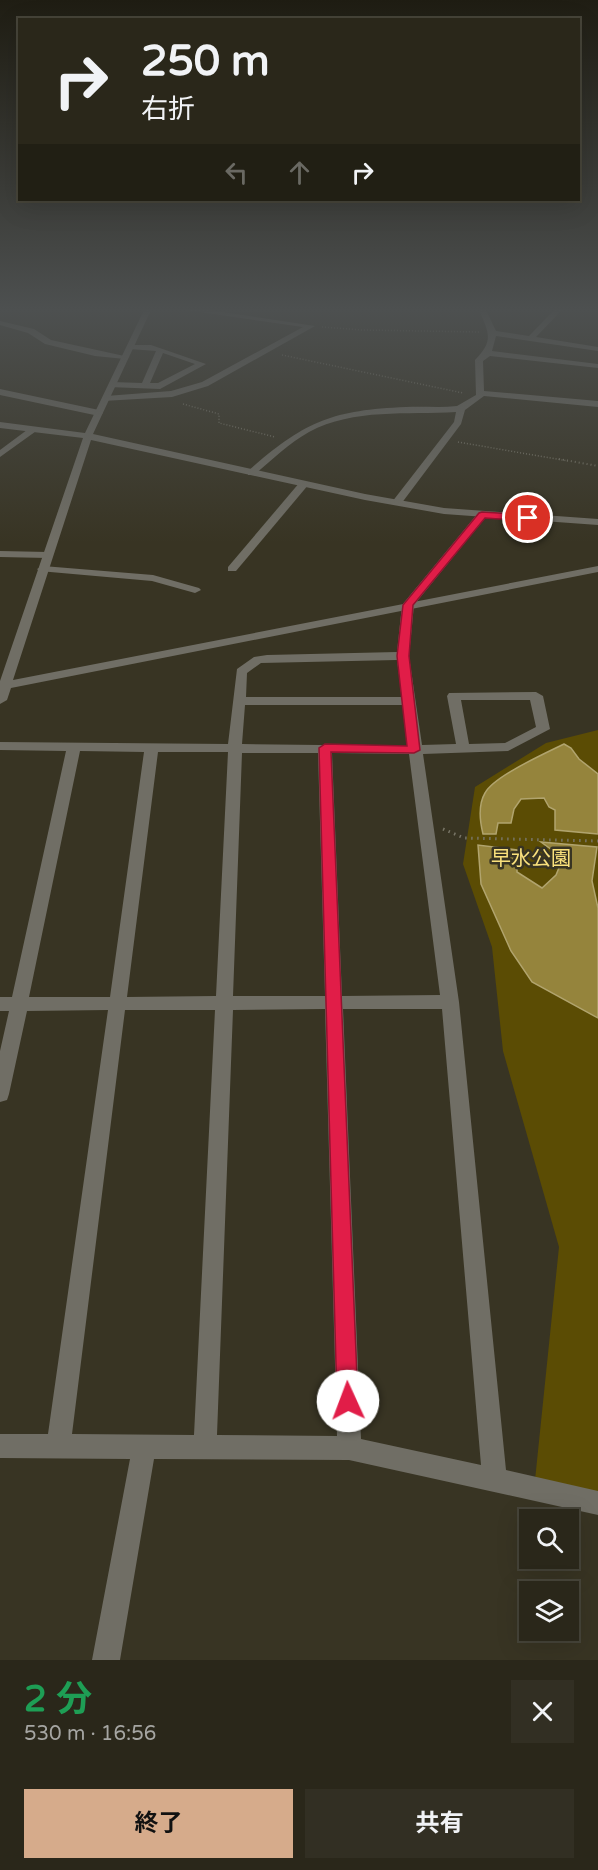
<!DOCTYPE html>
<html lang="ja">
<meta charset="utf-8">
<style>
:root{--surface:#2a271a;--page:#322f23;--text:#f1f3f6;--muted:#a5a5a2;--line:#464439;--accent:#d6ab8b}
body{margin:0;font-family:"Varela Round","Noto Sans JP",sans-serif;background:var(--page);color:var(--text);height:100vh;display:flex;flex-direction:column;font-size:22px;white-space:nowrap}
*{box-sizing:border-box;margin:0}
p{font-size:20px;color:var(--muted)}
.icon{flex:none;width:33px;height:33px;fill:none;stroke:currentColor;stroke-width:2;stroke-linecap:round;stroke-linejoin:round}
.map{position:relative;height:1660px;overflow:hidden}
.details{display:flex;flex-direction:column;background:var(--surface);flex:1}
.details>*{flex:none}
.top-card{position:absolute;left:18px;top:18px;width:562px;height:183px;border-radius:0px;box-shadow:0 6px 24px #0002,0 0 0 2px var(--line);background:#2a271a;color:var(--text);overflow:hidden}
.controls{position:absolute;left:519px;top:1509px;display:grid;gap:12px}
.controls a{display:grid;place-items:center;width:60px;height:60px;border-radius:0px;background:var(--surface);box-shadow:0 6px 24px #0002,0 0 0 2px var(--line);font-size:30px}
.pin{position:absolute;display:grid;place-items:center;width:51px;height:51px;color:#fff;margin:-26px;border:3px solid #fff;border-radius:50%;box-shadow:0 2px 6px #0007}
.me{position:absolute;width:66px;margin:-33px;rotate:358deg;stroke-linejoin:round;filter:drop-shadow(0 0 4px #0008)}
.turn{display:flex;align-items:center;gap:21px;height:126px;padding:0 24px;font-size:27px}
.turn .icon{width:78px;height:78px;stroke-width:2.5}
.turn b{display:block;font-size:42px;line-height:51px}
.lanes{display:flex;align-items:center;height:57px;padding:0 24px;background:#0003;justify-content:center;gap:30px;direction:ltr}
.lanes .off{opacity:.35}
.round{display:grid;place-items:center;flex:none;width:63px;height:63px;border-radius:0px;background:var(--page)}
.overview{display:flex;align-items:center;justify-content:space-between;height:102px;padding:0 24px}
h1{font-size:36px;font-weight:700;line-height:45px;color:#1e9e55}
.primary-button{display:flex;gap:12px;margin-top:auto;padding:12px 24px}
.primary-button a{flex:1;height:69px;border-radius:0px;background:var(--accent);color:#111;font-size:24px;font-weight:700;line-height:69px;text-align:center}
.primary-button a+a{background:var(--page);color:var(--text)}
.map>svg:first-child{display:block}
</style>
<div class="map">
<svg width="598" height="1660" viewBox="0 0 598 1660">
<rect width="100%" height="100%" fill="#383423"/>
<path fill="#5b4c04" d="M 598,730 L 598,1503 L 534,1490 L 559,1247 L 503,1051 L 492,947 L 463,864 L 475,787 L 546,743 Z"/>
<g fill="#95843c" stroke="#b1a46e" stroke-width="1.5">
<path d="M 564,744 L 571,748 L 579,759 L 598,774 L 598,834 L 555,830 L 555,810 L 549,807 L 544,798 L 521,799 L 514,809 L 511,823 L 498,823 L 496,834 L 483,834 C 480,822 478,805 485,793 C 494,776 546,753 564,744 Z"/>
<path d="M 541,842 L 597,847 L 592,881 L 598,908 L 598,1018 L 532,982 L 511,951 L 481,884 L 478,845 L 517,850 L 517,872 L 542,888 L 556,875 L 563,858 Z"/>
</g>
<g fill="none" stroke-linecap="round" stroke-linejoin="round">
<g stroke="#787566" stroke-width="1.5" stroke-dasharray="1 2" stroke-linecap="butt">
<path d="M 322,327 L 362,330 L 480,332"/>
<path d="M 282,355 L 463,393"/>
<path d="M 183,404 L 219,414 L 219,423 L 275,437"/>
<path d="M 458,442 L 568,461"/>
</g>
<path stroke="#787566" stroke-width="2" stroke-dasharray="1 3" stroke-linecap="butt" d="M 559,459 L 598,466"/>
<path stroke="#787566" stroke-width="3" stroke-dasharray="1.5 4.5" stroke-linecap="butt" d="M 443,829 L 464,838 L 598,841"/>
<g fill="#706e65" fill-rule="evenodd">
<path d="M 186,310 L 209,310 L 315,326 L 208,386 L 172,397 L 103,401 L 102,399 L 106,396 L 171,391 L 202,382 L 303,327 Z"/>
<path d="M 479,310 L 486,310 L 496,331 L 529,336 L 554,310 L 562,310 L 536,337 L 598,347 L 598,351 L 496,336 L 492,351 L 598,364 L 598,368 L 490,356 L 483,361 L 484,391 L 598,401 L 598,407 L 484,396 L 465,410 L 461,424 L 401,504 L 397,505 L 392,502 L 454,422 L 456,412 C 407,415 354,408 309,432 C 289,443 272,460 254,475 L 248,475 L 248,471 C 304,422 331,410 406,407 C 423,406 440,408 457,406 L 476,395 L 475,360 C 494,341 489,333 479,310 Z"/>
<path d="M 0,321 L 34,329 L 51,340 L 129,357 L 125,359 L 95,356 L 45,344 L 28,333 L 0,325 Z"/>
<path d="M 127,345 L 151,345 L 206,364 L 160,389 L 109,387 L 109,383 L 112,382 L 142,383 L 156,351 L 130,349 L 127,349 ZM 163,353 L 195,364 L 158,383 L 150,383 Z"/>
<path d="M 0,389 L 99,410 L 103,413 L 99,416 L 0,395 Z"/>
<path d="M 31,427 L 39,429 L 0,457 L 0,450 Z"/>
<path d="M 300,482 L 309,484 L 236,571 L 228,571 L 228,567 Z"/>
<path d="M 482,512 L 486,513 L 486,517 L 414,605 L 409,656 L 422,745 L 456,744 L 447,696 L 449,693 L 536,692 L 543,696 L 550,729 L 508,751 L 423,754 L 459,1002 L 506,1470 L 598,1491 L 598,1515 L 349,1460 L 154,1459 L 120,1660 L 92,1660 L 130,1459 L 0,1458 L 0,1434 L 48,1434 L 108,1010 L 27,1011 L 9,1094 L 7,1100 L 0,1102 L 0,1051 L 9,1011 L 0,1011 L 0,997 L 12,997 L 66,751 L 0,750 L 0,742 L 228,744 L 237,669 L 254,657 L 267,655 L 397,652 L 402,605 L 478,513 ZM 397,660 L 402,697 L 246,697 L 247,673 L 261,663 ZM 461,700 L 530,700 L 536,727 L 505,743 L 469,744 ZM 245,705 L 403,705 L 408,746 L 242,744 ZM 80,751 L 144,752 L 110,997 L 29,997 ZM 158,752 L 228,752 L 216,996 L 127,997 ZM 242,753 L 318,753 L 325,996 L 233,996 ZM 332,753 L 409,754 L 440,995 L 342,996 ZM 325,1009 L 337,1436 L 217,1435 L 233,1010 ZM 343,1009 L 442,1009 L 481,1465 L 361,1439 ZM 125,1010 L 215,1010 L 194,1435 L 72,1434 Z"/>
<path d="M 0,551 L 48,552 L 53,555 L 48,558 L 0,557 Z"/>
<path d="M 43,566 L 153,575 L 199,588 L 201,590 L 195,593 L 152,581 L 39,571 L 37,569 Z"/>
</g>
<path fill="#706e65" fill-rule="evenodd" d="M 144,310 L 151,310 L 93,434 L 365,494 L 444,508 L 598,519 L 598,525 L 444,514 L 365,500 L 91,440 L 13,680 L 598,566 L 598,572 L 11,688 L 7,700 L 0,704 L 0,681 L 83,438 L 0,428 L 0,422 L 85,433 Z"/>
</g>
<linearGradient id="sky" x2="0" y2="1"><stop stop-color="#1f1d13"/><stop offset="0.57" stop-color="#4d5050"/><stop offset="1" stop-color="#4d5050" stop-opacity="0"/></linearGradient>
<rect width="598" height="543" fill="url(#sky)"/>
<path fill="#e11d48" stroke="#92132f" stroke-width="1.5" d="M 482,512 L 528,515 L 533,518 L 528,521 L 485,518 L 413,605 L 409,656 L 420,750 L 414,753 L 331,752 L 358,1401 L 355,1409 L 348,1412 L 340,1409 L 337,1401 L 319,748 L 325,744 L 407,746 L 397,656 L 403,605 L 479,513 Z"/>
<g text-anchor="middle" stroke-width="5" stroke-linejoin="round" paint-order="stroke">
<g font-size="20" fill="#fae17c" stroke="#383423">
<text x="531" y="865">早水公園</text>
</g>
</g>
</svg>
<div class="controls">
<a><svg class="icon" aria-label="search" viewBox="0 0 24 24"><circle cx="10" cy="10" r="6"/><path d="M15 15l6 6"/></svg></a>
<a><svg class="icon" aria-label="layers" viewBox="0 0 24 24"><path d="M12 4l9 5-9 5-9-5zM3 14l9 5 9-5"/></svg></a>
</div>
<div class="pin" style="left:528px;top:518px;background:#d93025"><svg class="icon" aria-label="arrive" viewBox="0 0 24 24"><path d="M6 21V4h12l-3 4 3 4H6"/></svg></div>
<svg class="me" style="left:348px;top:1401px" viewBox="-20 -20 40 40"><circle r="19" fill="#fff"/><path d="M0-13L10 11 0 6-10 11z" fill="#e11d48"/></svg>
<div class="top-card">
<div class="turn"><svg class="icon" aria-label="right" viewBox="0 0 24 24"><path d="M7 20v-9h11M14 6l5 5-5 5"/></svg><div><b>250 m</b>右折</div></div>
<div class="lanes"><svg class="icon off" aria-label="left" viewBox="0 0 24 24"><path d="M17 20v-9H6M10 6l-5 5 5 5"/></svg><svg class="icon off" aria-label="ahead" viewBox="0 0 24 24"><path d="M12 20V5M6 11l6-6 6 6"/></svg><svg class="icon" aria-label="right" viewBox="0 0 24 24"><path d="M7 20v-9h11M14 6l5 5-5 5"/></svg></div>
</div>
</div>
<section class="details">
<div class="overview"><div><h1>2 分</h1><p>530 m · 16:56</p></div><a class="round"><svg class="icon" aria-label="close" viewBox="0 0 24 24"><path d="M6 6l12 12M18 6L6 18"/></svg></a></div>
<div class="primary-button"><a>終了</a><a>共有</a></div>
</section>
